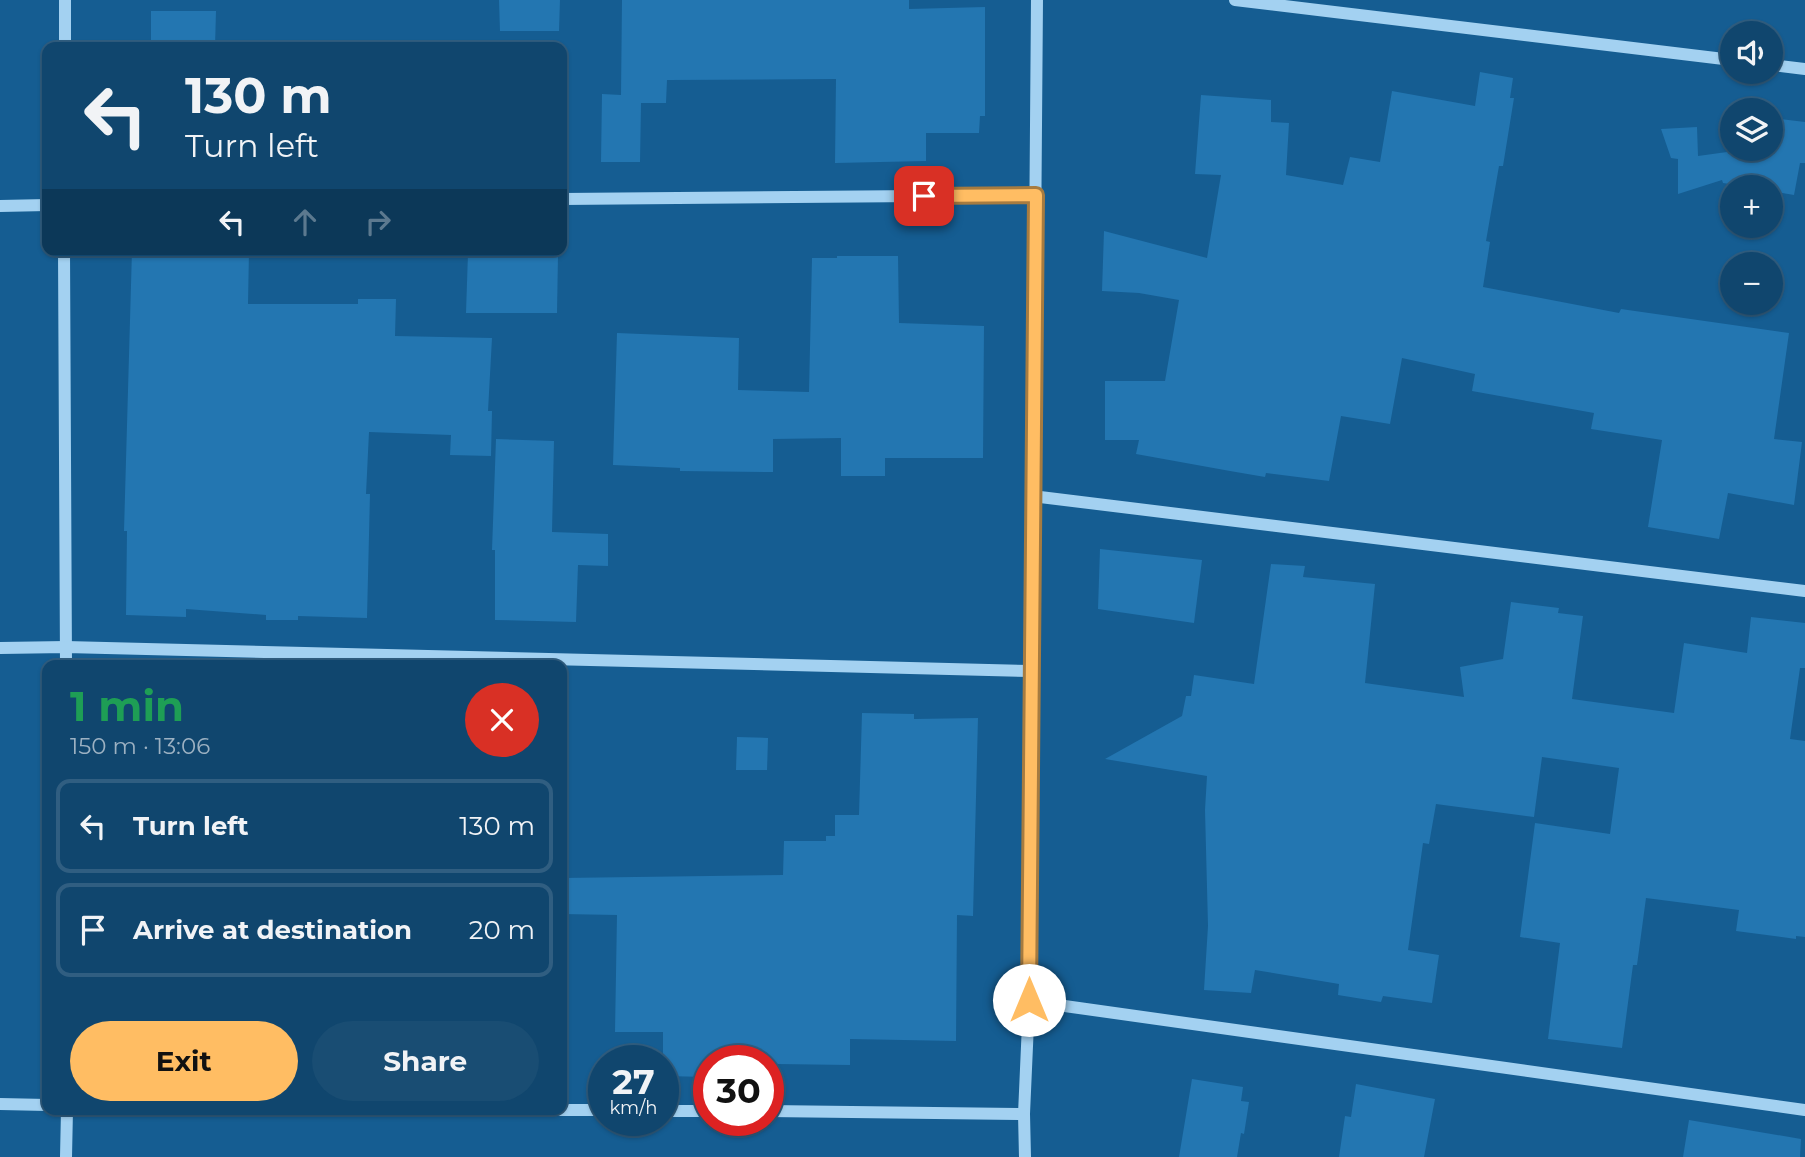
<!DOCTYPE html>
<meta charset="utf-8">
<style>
:root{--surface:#10466e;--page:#194d73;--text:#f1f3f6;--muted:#9cb1c2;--line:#305e81;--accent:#ffbd63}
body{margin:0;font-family:Montserrat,sans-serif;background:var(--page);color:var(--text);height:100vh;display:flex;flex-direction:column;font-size:26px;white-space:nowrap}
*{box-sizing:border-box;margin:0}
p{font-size:23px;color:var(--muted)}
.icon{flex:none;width:38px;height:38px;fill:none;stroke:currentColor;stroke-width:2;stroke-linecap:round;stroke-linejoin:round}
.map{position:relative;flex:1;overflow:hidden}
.drawer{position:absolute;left:42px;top:660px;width:525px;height:455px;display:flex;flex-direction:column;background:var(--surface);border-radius:14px;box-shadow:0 2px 5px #0004,0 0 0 2px var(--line)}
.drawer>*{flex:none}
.guide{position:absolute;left:42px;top:42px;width:525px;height:214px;border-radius:14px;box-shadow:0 2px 5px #0004,0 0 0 2px var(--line);background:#10466e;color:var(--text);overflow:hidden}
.controls{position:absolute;left:1720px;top:21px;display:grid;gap:14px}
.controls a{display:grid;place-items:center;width:63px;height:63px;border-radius:50%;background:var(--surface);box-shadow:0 2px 5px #0004,0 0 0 2px var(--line);font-size:35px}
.speed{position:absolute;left:588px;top:1045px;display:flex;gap:14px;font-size:35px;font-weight:700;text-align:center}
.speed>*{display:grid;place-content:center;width:91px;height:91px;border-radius:50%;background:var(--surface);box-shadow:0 2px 5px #0004,0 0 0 2px var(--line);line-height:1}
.speed small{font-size:18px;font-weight:400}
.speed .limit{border:10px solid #d22;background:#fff;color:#111}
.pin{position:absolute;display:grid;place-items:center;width:60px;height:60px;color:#fff;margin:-30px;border-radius:14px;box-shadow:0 4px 10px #0006}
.me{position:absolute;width:77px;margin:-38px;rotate:0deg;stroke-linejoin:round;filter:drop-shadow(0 0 5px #0008)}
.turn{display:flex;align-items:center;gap:24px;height:147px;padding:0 28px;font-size:32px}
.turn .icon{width:91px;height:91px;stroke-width:2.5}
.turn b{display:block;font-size:49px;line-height:60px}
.lanes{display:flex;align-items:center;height:66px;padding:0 28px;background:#0003;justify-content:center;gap:35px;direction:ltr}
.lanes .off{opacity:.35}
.round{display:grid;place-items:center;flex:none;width:74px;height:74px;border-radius:37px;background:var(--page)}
.summary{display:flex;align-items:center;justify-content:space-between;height:119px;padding:0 28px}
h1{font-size:42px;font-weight:700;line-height:52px;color:#1e9e55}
.button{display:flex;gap:14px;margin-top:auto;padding:14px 28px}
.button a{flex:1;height:80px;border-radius:42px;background:var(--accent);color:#111;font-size:28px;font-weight:700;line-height:80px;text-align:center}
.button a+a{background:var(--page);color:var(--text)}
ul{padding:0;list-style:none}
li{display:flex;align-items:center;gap:21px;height:94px;margin:0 14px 10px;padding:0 14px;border:4px solid var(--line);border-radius:14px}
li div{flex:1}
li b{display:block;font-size:26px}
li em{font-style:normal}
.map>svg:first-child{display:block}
</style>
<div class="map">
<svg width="1805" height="1157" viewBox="0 0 1805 1157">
<rect width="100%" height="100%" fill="#155d92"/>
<g fill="#2376b1">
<path d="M 499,0 L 560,0 L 559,31 L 500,31 Z"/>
<path d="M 622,0 L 909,0 L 909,9 L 985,7 L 985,116 L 980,116 L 979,133 L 926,133 L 926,161 L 835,163 L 836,79 L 667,80 L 666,103 L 641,103 L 640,162 L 601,162 L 602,94 L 621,95 Z"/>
<path d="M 151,11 L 216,11 L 215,47 L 151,47 Z"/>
<path d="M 1480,72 L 1513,78 L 1510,98 L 1514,98 L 1503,166 L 1499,166 L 1486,241 L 1490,242 L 1483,287 L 1619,313 L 1621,309 L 1789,333 L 1774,439 L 1802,442 L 1794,505 L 1728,493 L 1719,539 L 1648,527 L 1662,440 L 1591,429 L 1594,413 L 1472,391 L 1475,374 L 1402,358 L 1390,424 L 1341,416 L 1329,481 L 1266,473 L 1265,477 L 1230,471 L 1136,454 L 1139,440 L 1105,440 L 1105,381 L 1165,381 L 1179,300 L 1139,293 L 1102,291 L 1104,231 L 1207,258 L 1221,175 L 1195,174 L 1201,95 L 1271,100 L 1271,122 L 1289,123 L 1286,175 L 1343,185 L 1350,157 L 1380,162 L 1392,91 L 1475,106 Z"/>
<path d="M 1772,118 L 1805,122 L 1805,163 L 1800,163 L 1794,195 L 1771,191 L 1771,187 L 1749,187 L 1723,183 L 1722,180 L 1678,194 L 1678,159 L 1671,158 L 1661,129 L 1697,127 L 1698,156 L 1749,149 L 1771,149 Z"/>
<path d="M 132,250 L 249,251 L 248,304 L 358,304 L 358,299 L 396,299 L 395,336 L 492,338 L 488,411 L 492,411 L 491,456 L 450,455 L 451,435 L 369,432 L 366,494 L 370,494 L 367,618 L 298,616 L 298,620 L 266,620 L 266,615 L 186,609 L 186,617 L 126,615 L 127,531 L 124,531 Z"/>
<path d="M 468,253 L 558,255 L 557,313 L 466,313 Z"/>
<path d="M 837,256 L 898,256 L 899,323 L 984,326 L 983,458 L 885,458 L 885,476 L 841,476 L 841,438 L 773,439 L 773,472 L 680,471 L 680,468 L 613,465 L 617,333 L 739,338 L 738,390 L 809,392 L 812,258 L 837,258 Z"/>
<path d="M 496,439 L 554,441 L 552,532 L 608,534 L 608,566 L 578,565 L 576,622 L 495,620 L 495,550 L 492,550 Z"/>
<path d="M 1100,549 L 1202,560 L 1194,623 L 1098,609 Z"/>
<path d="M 1271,564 L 1305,566 L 1303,577 L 1375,584 L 1365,683 L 1464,697 L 1460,667 L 1503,659 L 1511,602 L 1559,608 L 1558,613 L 1583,616 L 1572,699 L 1674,713 L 1684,643 L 1747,653 L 1751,617 L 1805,623 L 1805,668 L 1800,668 L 1790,739 L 1805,741 L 1805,937 L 1796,936 L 1796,939 L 1736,931 L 1739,910 L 1646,898 L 1637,965 L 1633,965 L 1622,1048 L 1548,1039 L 1560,943 L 1520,937 L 1535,823 L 1610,834 L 1619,768 L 1542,757 L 1534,817 L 1436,804 L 1429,844 L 1423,843 L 1408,950 L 1439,955 L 1432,1003 L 1383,996 L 1381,1002 L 1338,995 L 1339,984 L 1255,970 L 1251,993 L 1204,990 L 1208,926 L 1205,810 L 1207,776 L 1105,759 L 1182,716 L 1186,696 L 1191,696 L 1194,675 L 1254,684 Z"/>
<path d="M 862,713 L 914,714 L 914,719 L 978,718 L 973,916 L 957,915 L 956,1041 L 850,1039 L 850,1065 L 777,1064 L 777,1076 L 768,1076 L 768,1060 L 709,1060 L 709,1077 L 663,1076 L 663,1032 L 615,1032 L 617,915 L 562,914 L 562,878 L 783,875 L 784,841 L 826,841 L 826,836 L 835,836 L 835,815 L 859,815 Z"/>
<path d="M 737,737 L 768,738 L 767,770 L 736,770 Z"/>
<path d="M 1192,1079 L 1243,1087 L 1241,1101 L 1249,1102 L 1244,1134 L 1241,1133 L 1237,1157 L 1179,1157 Z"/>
<path d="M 1356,1084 L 1435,1099 L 1424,1157 L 1339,1157 L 1345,1116 L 1351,1117 Z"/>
<path d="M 1689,1120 L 1801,1139 L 1800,1157 L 1683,1157 Z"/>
</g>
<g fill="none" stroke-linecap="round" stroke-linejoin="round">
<g stroke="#a3d1f1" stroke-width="12">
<path d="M 1235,0 L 1732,60"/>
<path d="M 65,47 L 65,0"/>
<path d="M 1771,65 L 1805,69"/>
<path d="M 562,199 L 1036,195"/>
<path d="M 0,206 L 47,205"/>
<path d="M 64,250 L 66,665"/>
<path d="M 1032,496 L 1805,591"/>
<path d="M 0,648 L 66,647 L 1031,671"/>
<path d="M 1029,1001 L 1805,1110"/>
<path d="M 0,1104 L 47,1105"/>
<path d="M 551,1110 L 604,1110"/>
<path d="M 663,1111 L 709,1111"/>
<path d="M 768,1111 L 1024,1114"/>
<path d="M 66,1157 L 67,1110"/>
<path d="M 1025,1157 L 1024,1114 L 1029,1001 L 1037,0"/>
</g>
</g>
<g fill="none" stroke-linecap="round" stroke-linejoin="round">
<defs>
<path id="route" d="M 924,196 L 1036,195 L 1029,1000"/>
</defs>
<use href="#route" stroke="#a67b40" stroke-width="18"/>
<use href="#route" stroke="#ffbd63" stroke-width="12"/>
</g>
</svg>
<div class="controls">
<a><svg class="icon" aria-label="sound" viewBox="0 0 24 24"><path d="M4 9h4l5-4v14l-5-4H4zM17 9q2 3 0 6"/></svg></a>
<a><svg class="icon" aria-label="layers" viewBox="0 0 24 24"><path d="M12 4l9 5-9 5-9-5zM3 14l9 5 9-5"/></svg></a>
<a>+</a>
<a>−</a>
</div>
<div class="speed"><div>27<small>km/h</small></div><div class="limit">30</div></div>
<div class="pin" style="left:924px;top:196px;background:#d93025"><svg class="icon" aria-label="arrive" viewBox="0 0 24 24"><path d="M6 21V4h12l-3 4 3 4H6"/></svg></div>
<svg class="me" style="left:1029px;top:1000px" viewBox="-20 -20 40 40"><circle r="19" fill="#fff"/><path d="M0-13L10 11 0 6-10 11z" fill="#ffbd63"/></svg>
<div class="guide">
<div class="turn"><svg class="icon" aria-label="left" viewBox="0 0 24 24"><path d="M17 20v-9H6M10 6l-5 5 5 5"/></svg><div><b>130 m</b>Turn left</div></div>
<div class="lanes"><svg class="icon" aria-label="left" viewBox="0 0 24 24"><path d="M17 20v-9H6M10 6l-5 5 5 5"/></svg><svg class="icon off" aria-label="ahead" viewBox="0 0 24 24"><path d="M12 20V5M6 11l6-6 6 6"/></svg><svg class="icon off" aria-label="right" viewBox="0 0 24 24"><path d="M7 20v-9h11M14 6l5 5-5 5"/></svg></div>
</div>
<section class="drawer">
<div class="summary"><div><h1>1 min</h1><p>150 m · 13:06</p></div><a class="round" style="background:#d93025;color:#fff"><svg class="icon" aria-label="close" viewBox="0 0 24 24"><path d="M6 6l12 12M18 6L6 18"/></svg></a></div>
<ul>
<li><svg class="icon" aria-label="left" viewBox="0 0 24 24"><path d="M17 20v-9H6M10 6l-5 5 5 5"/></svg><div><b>Turn left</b></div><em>130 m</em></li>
<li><svg class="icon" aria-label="arrive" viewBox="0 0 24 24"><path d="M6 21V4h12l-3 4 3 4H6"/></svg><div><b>Arrive at destination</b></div><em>20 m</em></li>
</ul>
<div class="button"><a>Exit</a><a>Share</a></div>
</section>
</div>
